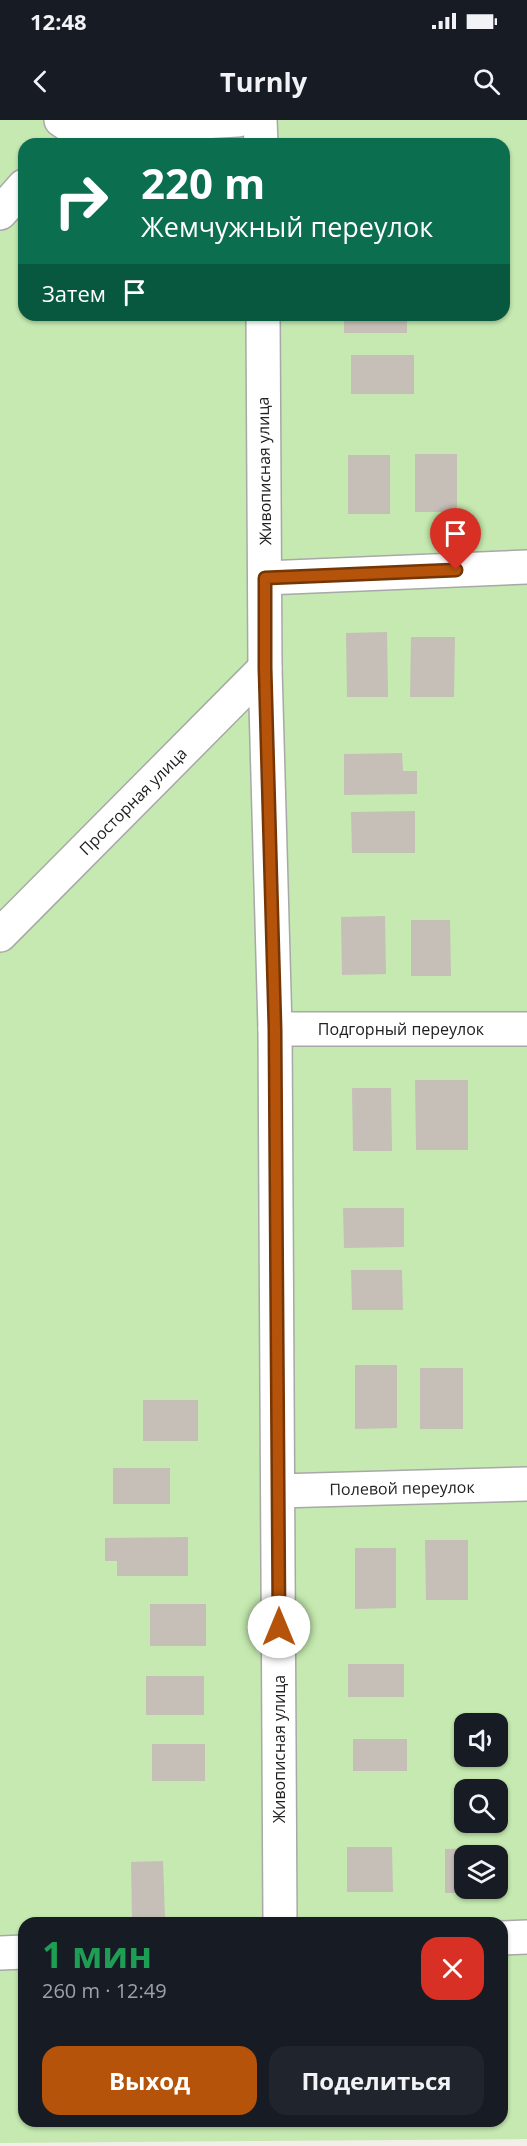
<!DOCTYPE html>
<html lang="ru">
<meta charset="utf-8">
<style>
:root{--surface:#171b24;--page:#20242c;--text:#f1f3f6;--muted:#9ea1a6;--accent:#b45309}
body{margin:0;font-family:"Open Sans",sans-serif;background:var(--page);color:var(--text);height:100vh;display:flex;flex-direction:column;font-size:22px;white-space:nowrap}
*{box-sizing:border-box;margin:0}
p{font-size:20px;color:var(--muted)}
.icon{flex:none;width:33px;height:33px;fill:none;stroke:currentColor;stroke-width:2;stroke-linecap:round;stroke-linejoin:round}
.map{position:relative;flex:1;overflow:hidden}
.panel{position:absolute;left:18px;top:1797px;width:490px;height:210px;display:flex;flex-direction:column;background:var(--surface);border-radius:18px;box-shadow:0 2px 4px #0004}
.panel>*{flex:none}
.top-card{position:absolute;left:18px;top:18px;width:492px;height:183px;border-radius:18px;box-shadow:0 2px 4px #0004;background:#0b6e4f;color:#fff;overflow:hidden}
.buttons{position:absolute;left:454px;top:1593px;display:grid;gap:12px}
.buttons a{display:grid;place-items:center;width:54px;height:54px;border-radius:12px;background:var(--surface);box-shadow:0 2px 4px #0004;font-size:30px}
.pin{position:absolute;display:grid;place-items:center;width:51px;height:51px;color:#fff;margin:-62px -26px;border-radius:50% 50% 50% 0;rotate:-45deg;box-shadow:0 0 6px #0007}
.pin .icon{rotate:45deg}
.me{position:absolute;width:66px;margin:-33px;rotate:0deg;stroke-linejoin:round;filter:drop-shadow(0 0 4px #0008)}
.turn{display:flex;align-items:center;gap:21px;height:126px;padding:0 24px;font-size:27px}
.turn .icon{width:78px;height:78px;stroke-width:2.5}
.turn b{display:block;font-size:42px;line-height:51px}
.then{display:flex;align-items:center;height:57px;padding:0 24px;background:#0003;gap:12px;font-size:22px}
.round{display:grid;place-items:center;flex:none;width:63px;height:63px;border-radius:18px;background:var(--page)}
.head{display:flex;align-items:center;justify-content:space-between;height:102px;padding:0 24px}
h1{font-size:36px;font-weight:700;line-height:45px;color:#1e9e55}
.button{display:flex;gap:12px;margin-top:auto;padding:12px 24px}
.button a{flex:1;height:69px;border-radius:18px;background:var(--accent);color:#fff;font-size:24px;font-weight:700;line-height:69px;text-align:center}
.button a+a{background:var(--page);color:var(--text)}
.status{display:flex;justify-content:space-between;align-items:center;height:42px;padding:0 30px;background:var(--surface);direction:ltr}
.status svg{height:16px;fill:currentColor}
header{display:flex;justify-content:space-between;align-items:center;height:78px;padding:0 24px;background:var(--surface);font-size:27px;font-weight:700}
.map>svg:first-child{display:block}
</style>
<div class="status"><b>12:48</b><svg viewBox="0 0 49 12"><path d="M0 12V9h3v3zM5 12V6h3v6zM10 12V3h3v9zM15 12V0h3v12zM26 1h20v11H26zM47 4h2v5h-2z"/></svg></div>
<header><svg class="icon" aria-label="back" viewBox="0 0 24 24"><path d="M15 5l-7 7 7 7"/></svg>Turnly<svg class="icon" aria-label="search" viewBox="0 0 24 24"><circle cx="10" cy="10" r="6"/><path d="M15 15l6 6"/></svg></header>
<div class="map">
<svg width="527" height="2026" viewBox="0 0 527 2026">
<rect width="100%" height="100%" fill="#f1efe8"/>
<path fill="#c5e9b0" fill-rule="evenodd" d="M 0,0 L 527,0 L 527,2019 L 0,2023 ZM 24,24 L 504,24 L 504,195 L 24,195 ZM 465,1604 L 498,1604 L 498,1636 L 465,1636 ZM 465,1670 L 498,1670 L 498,1702 L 465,1702 ZM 465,1736 L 498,1736 L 498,1768 L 465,1768 ZM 24,1803 L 502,1803 L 502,2001 L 24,2001 Z"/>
<g fill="#c6bfb7">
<rect x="344" y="195" width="63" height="18"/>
<rect x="351" y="235" width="63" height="39"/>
<rect x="415" y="334" width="42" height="58"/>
<rect x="348" y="335" width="42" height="59"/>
<path d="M 387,512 L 388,577 L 347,577 L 346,513 Z"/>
<path d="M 411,517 L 455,517 L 454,577 L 410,577 Z"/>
<path d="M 402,633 L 403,651 L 417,651 L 417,674 L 344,675 L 344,634 Z"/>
<path d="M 415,691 L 415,733 L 352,733 L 351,692 Z"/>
<path d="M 385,796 L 386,854 L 342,855 L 341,797 Z"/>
<path d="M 411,800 L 450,800 L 451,856 L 411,856 Z"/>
<path d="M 415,960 L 468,960 L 468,1030 L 416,1030 Z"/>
<path d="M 352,968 L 391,968 L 392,1031 L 353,1031 Z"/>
<path d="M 343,1088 L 404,1088 L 404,1127 L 344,1128 Z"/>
<path d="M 351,1150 L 402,1150 L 403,1190 L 352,1190 Z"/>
<path d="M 355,1245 L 397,1245 L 397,1308 L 355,1309 Z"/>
<rect x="420" y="1248" width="43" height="61"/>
<rect x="143" y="1280" width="55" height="41"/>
<rect x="113" y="1348" width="57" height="36"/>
<path d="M 188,1417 L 188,1456 L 117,1456 L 117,1441 L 105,1441 L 105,1418 Z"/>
<path d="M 425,1420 L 468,1420 L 468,1480 L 426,1480 Z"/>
<path d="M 355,1428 L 396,1428 L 396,1488 L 355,1489 Z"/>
<rect x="150" y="1484" width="56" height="42"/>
<rect x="348" y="1544" width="56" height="33"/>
<rect x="146" y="1556" width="58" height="39"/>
<rect x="353" y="1619" width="54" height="32"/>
<rect x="152" y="1624" width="53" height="37"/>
<path d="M 347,1727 L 392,1727 L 393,1772 L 347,1772 Z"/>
<path d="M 486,1728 L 486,1736 L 465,1736 L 465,1768 L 486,1768 L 486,1773 L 445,1773 L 445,1729 Z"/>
<path d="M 163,1741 L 165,1797 L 132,1798 L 131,1742 Z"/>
</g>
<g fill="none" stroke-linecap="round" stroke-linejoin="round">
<defs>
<g id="street">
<path d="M 61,0 L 74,9 L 238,0"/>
<path d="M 260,0 L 261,24"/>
<path d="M 0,93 L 24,66"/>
<path d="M 263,195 L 265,548 L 275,909 L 280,1803"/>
<path d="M 265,458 L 527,447"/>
<path d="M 0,815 L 265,548"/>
<path d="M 275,909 L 527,909"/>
<path d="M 278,1371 L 527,1364"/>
<path d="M 502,1818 L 527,1817"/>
<path d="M 0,1833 L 24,1832"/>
</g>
</defs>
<use href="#street" stroke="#a8a8a8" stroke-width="36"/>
<use href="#street" stroke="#fff" stroke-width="33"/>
</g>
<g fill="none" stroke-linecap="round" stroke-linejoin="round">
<defs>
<path id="route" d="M 279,1507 L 275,909 L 265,548 L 265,458 L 456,450"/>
</defs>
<use href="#route" stroke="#753606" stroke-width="15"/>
<use href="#route" stroke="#b45309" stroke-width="10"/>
</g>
<g text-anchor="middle" stroke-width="5" stroke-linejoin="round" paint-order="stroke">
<g font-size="16" fill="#212121" stroke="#fff">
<text transform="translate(264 351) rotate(-91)" y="6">Живописная улица</text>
<text transform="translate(133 681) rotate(-45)" y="6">Просторная улица</text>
<text x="401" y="915">Подгорный переулок</text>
<text transform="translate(402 1368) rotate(-1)" y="6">Полевой переулок</text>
<text transform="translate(279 1629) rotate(-90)" y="6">Живописная улица</text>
</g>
</g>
</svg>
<div class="buttons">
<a><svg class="icon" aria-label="sound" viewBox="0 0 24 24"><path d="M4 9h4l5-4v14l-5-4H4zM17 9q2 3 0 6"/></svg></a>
<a><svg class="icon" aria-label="search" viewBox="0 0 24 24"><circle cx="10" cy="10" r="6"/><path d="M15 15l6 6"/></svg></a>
<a><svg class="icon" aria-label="layers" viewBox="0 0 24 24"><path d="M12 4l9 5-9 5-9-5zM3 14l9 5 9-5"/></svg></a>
</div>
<div class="pin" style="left:456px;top:450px;background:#d93025"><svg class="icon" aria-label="arrive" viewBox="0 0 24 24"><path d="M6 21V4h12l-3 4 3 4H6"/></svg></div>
<svg class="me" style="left:279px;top:1507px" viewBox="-20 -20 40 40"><circle r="19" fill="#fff"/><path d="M0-13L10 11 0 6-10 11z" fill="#b45309"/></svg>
<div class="top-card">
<div class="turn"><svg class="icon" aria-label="right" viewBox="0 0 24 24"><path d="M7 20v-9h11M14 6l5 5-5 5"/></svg><div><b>220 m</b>Жемчужный переулок</div></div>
<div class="then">Затем<svg class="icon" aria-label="arrive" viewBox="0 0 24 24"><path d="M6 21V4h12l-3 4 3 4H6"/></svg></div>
</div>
<section class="panel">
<div class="head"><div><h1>1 мин</h1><p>260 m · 12:49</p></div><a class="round" style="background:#d93025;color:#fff"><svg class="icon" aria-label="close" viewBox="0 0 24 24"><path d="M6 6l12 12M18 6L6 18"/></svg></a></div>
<div class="button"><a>Выход</a><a>Поделиться</a></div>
</section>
</div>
